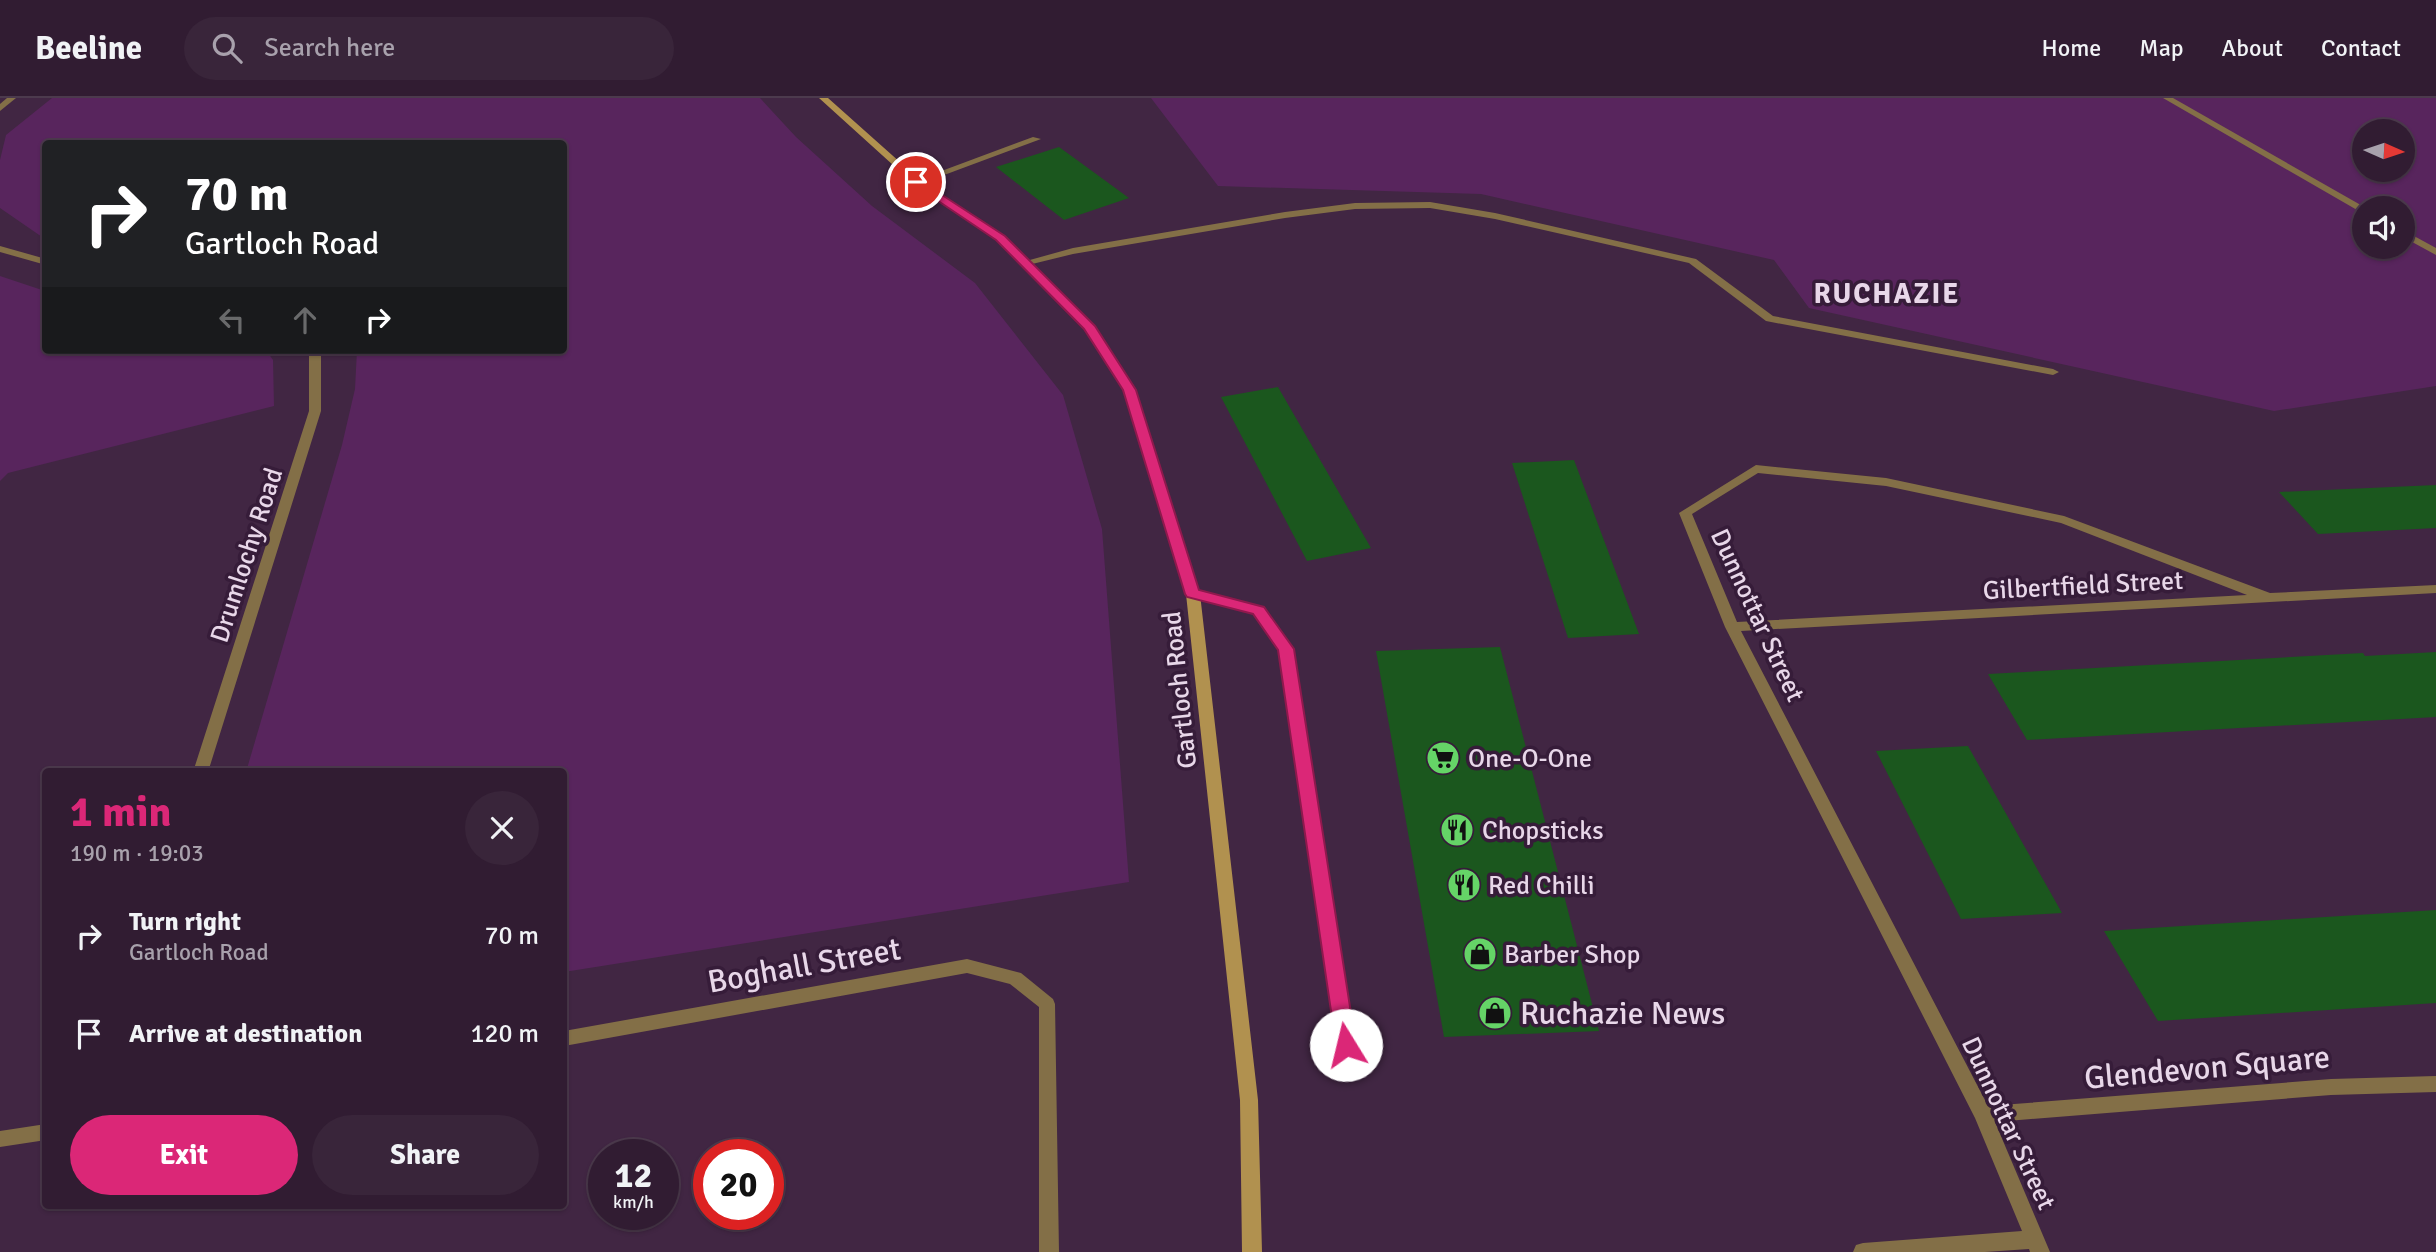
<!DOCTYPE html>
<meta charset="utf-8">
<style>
:root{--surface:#311c32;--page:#39253a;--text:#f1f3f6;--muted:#a8a1ac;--line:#4c3a4d;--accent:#db2777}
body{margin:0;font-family:Signika,sans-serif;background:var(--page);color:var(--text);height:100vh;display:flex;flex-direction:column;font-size:26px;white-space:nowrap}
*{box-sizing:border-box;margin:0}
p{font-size:23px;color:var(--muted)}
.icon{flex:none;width:38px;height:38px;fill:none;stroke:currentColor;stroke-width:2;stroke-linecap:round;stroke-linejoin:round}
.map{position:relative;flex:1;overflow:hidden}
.side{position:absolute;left:42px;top:670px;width:525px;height:441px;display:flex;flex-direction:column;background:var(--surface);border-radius:7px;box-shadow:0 2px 5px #0004,0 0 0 2px var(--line)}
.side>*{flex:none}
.banner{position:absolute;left:42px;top:42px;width:525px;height:214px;border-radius:7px;box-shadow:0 2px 5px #0004,0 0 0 2px var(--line);background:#202124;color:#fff;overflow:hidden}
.needle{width:46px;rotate:93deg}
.fabs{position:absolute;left:2352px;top:21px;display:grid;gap:14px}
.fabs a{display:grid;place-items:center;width:63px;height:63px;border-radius:50%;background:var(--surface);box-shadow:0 2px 5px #0004,0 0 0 2px var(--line);font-size:35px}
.speed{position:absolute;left:588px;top:1041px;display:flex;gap:14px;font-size:35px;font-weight:700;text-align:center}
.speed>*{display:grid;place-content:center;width:91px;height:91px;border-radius:50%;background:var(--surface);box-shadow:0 2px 5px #0004,0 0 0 2px var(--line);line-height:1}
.speed small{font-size:18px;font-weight:400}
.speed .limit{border:10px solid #d22;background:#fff;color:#111}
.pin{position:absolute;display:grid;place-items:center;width:60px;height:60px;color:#fff;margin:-30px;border:4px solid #fff;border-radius:50%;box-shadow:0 2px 7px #0007}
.me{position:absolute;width:77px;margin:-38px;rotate:351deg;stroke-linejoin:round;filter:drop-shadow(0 0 5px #0008)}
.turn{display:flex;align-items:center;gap:24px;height:147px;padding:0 28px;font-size:32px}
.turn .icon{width:91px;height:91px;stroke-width:2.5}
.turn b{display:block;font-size:49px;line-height:60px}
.lanes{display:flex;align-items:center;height:66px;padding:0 28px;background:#0003;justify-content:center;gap:35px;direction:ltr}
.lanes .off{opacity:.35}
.round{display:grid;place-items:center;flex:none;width:74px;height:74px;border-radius:37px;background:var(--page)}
.head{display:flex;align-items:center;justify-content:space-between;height:119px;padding:0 28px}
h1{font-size:42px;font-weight:700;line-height:52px;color:var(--accent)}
.action{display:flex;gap:14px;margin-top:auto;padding:14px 28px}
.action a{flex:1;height:80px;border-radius:42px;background:var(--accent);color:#fff;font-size:28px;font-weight:700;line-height:80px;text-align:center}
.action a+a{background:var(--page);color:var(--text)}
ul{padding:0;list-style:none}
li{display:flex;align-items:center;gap:21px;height:98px;padding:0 28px}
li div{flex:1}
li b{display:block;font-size:26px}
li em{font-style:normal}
header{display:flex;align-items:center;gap:42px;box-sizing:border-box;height:98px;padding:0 35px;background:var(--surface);border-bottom:2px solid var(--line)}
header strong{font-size:33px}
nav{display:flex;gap:38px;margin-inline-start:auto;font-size:24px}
.search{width:490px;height:63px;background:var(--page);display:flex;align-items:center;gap:18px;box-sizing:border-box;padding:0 24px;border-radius:38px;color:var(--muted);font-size:26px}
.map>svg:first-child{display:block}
</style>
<header>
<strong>Beeline</strong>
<div class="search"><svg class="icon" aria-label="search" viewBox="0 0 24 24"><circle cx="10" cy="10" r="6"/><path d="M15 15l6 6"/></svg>Search here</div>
<nav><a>Home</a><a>Map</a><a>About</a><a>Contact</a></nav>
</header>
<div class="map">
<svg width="2436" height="1154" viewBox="0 0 2436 1154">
<rect width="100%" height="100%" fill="#412643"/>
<g fill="#58255d" fill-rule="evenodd">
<path d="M 52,0 L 760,0 L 796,39 L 872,108 L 975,185 L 1063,297 L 1102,431 L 1129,784 L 564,874 L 564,674 L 246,674 L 342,347 L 355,291 L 357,252 L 564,252 L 564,46 L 46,46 L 45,141 L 0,110 L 0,62 L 6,37 Z"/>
<path d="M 1151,0 L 2436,0 L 2436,288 L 2274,313 L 1809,210 L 1774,162 L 1481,96 L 1218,88 ZM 2364,33 L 2403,33 L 2403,72 L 2364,72 ZM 2364,110 L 2403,110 L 2403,149 L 2364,149 Z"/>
<path d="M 0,178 L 45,193 L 46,252 L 266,252 L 273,262 L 274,308 L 8,375 L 0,383 Z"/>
</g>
<g fill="#1b571e">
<path d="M 1059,49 L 1077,62 L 1129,100 L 1064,122 L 996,69 Z"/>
<path d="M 1278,289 L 1371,450 L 1307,463 L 1221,299 Z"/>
<path d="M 1574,362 L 1639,536 L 1568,540 L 1512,365 Z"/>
<path d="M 2436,387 L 2436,430 L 2318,436 L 2279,394 Z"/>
<path d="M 1500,549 L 1599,933 L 1444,939 L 1376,553 Z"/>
<path d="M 2436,554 L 2436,619 L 2027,642 L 1988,576 L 2363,555 L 2365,558 Z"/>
<path d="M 1968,648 L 2062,815 L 1961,821 L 1876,653 Z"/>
<path d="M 2436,812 L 2436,905 L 2158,923 L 2104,833 Z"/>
</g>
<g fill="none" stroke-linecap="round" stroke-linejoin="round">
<g fill="#836f47" fill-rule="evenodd">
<path d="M 2163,0 L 2173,0 L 2366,110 L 2364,110 L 2364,116 Z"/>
<path d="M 1033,39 L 1041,41 L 920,86 L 912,84 Z"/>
<path d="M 2403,132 L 2436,150 L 2436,157 L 2403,139 Z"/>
<path d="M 1193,492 L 1263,509 L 1293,551 L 1355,947 L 1352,952 L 1346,955 L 1340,952 L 1337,947 L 1279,552 L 1253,515 L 1188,499 L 1186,496 Z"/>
</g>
<g fill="#836f47" fill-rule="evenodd">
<path d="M 7,0 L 16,0 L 0,13 L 0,6 Z"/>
<path d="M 1430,104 L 1495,115 L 1696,161 L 1773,218 L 2053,271 L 2059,274 L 2053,277 L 1766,223 L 1689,165 L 1495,121 L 1430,110 L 1355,111 L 1285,120 L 1073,156 L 1024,168 L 1019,165 L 1073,150 L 1285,114 L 1355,105 Z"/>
<path d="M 0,148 L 46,161 L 46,167 L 0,154 Z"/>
<path d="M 309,252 L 321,252 L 321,313 L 208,674 L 193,674 L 309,313 Z"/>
<path d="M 1756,367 L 1886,380 L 2064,418 L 2270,495 L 2436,487 L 2436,495 L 1741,533 L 1988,1008 L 2331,981 L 2436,978 L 2436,994 L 2331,997 L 1995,1024 L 2050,1154 L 2030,1154 L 2029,1151 L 1985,1154 L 1853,1154 L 1856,1147 L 1863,1145 L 2022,1133 L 1975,1020 L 1725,529 L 1679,415 ZM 1758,375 L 1886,388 L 2061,425 L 2247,497 L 1737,524 L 1692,416 Z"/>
<path d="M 967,861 L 1021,875 L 1053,901 L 1055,906 L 1059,1154 L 1039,1154 L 1039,909 L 1010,886 L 967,875 L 564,948 L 564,933 Z"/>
<path d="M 46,1026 L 46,1042 L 0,1049 L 0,1033 Z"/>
</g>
<path fill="#b1914f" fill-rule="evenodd" d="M 819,0 L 828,0 L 920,82 L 1004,138 L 1093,226 L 1136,292 L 1200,496 L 1258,1002 L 1262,1154 L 1242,1154 L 1240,1002 L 1186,496 L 1124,292 L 1085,230 L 996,142 L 914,86 Z"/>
</g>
<path fill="#db2777" stroke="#8e194d" stroke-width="2" d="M 916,80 L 1005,138 L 1095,228 L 1136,292 L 1199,492 L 1264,509 L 1294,551 L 1356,947 L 1353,954 L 1346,956 L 1339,954 L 1336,947 L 1278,552 L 1253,516 L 1187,499 L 1185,496 L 1123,292 L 1084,231 L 996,142 L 913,86 L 911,84 Z"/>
<defs>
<symbol id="supermarket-disc" viewBox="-11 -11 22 22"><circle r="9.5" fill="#65d467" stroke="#361c39"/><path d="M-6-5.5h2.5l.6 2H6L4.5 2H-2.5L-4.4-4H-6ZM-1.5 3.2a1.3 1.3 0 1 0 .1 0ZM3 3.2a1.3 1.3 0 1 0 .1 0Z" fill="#111"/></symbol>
<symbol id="restaurant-disc" viewBox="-11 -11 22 22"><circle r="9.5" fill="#65d467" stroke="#361c39"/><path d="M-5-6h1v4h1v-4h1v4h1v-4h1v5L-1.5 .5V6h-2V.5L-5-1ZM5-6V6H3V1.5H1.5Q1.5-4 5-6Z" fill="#111"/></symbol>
<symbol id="shop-disc" viewBox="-11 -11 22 22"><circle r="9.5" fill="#65d467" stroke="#361c39"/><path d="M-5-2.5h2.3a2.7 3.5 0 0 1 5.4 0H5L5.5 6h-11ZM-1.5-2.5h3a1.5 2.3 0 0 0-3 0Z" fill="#111"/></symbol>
</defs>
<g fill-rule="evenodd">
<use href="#supermarket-disc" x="1424" y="641" width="38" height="38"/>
<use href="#restaurant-disc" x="1438" y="713" width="38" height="38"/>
<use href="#restaurant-disc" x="1445" y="768" width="38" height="38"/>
<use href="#shop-disc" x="1461" y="837" width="38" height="38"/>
<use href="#shop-disc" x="1476" y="896" width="38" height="38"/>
</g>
<g text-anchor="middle" stroke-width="7" stroke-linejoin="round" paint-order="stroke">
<g font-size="26" fill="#e8d7e9" stroke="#361c39">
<text transform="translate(246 457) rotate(-72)" y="9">Drumlochy Road</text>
<text transform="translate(2083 487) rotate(-3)" y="9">Gilbertfield Street</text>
<text transform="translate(1758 517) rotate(65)" y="9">Dunnottar Street</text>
<text transform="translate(1179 592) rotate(-96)" y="9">Gartloch Road</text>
<text transform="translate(2009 1025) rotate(65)" y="9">Dunnottar Street</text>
</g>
<g font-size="26" fill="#e8d7e9" stroke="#361c39" text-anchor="start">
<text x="1468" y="669">One-O-One</text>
<text x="1482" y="741">Chopsticks</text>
<text x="1488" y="796">Red Chilli</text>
<text x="1504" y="865">Barber Shop</text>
</g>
<g font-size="28" font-weight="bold" letter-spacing="2" fill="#e8d7e9" stroke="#361c39">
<text x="1887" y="205">RUCHAZIE</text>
</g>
<g font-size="32" fill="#e8d7e9" stroke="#361c39">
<text transform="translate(804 867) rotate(-10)" y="11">Boghall Street</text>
<text transform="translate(2207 969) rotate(-5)" y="11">Glendevon Square</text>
</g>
<g font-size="32" fill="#e8d7e9" stroke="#361c39" text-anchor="start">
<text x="1520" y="926">Ruchazie News</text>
</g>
</g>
</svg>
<div class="fabs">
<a><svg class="needle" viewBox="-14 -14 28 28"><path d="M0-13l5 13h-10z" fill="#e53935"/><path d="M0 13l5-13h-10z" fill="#a8a1ac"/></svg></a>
<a><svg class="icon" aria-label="sound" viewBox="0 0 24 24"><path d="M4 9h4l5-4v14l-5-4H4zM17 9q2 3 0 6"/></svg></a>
</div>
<div class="speed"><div>12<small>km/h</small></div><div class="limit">20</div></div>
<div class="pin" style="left:916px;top:84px;background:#d93025"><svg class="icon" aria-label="arrive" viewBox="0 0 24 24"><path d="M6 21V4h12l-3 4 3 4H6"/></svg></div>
<svg class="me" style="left:1346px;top:947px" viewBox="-20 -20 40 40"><circle r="19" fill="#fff"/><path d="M0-13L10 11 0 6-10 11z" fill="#db2777"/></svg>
<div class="banner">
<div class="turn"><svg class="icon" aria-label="right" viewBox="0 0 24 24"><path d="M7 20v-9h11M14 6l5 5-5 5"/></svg><div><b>70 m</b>Gartloch Road</div></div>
<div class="lanes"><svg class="icon off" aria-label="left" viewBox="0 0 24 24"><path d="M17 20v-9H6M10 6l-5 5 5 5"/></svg><svg class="icon off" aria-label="ahead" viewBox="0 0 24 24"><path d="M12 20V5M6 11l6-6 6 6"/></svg><svg class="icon" aria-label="right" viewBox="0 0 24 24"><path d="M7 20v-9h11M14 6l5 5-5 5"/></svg></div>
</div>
<section class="side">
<div class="head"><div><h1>1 min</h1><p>190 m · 19:03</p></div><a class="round"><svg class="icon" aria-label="close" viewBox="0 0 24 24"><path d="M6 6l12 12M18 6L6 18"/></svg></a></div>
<ul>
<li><svg class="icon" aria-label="right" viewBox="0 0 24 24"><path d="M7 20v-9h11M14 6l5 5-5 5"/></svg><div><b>Turn right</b><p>Gartloch Road</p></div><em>70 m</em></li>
<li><svg class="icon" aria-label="arrive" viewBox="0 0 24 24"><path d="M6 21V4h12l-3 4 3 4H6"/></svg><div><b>Arrive at destination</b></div><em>120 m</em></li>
</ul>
<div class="action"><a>Exit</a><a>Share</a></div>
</section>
</div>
